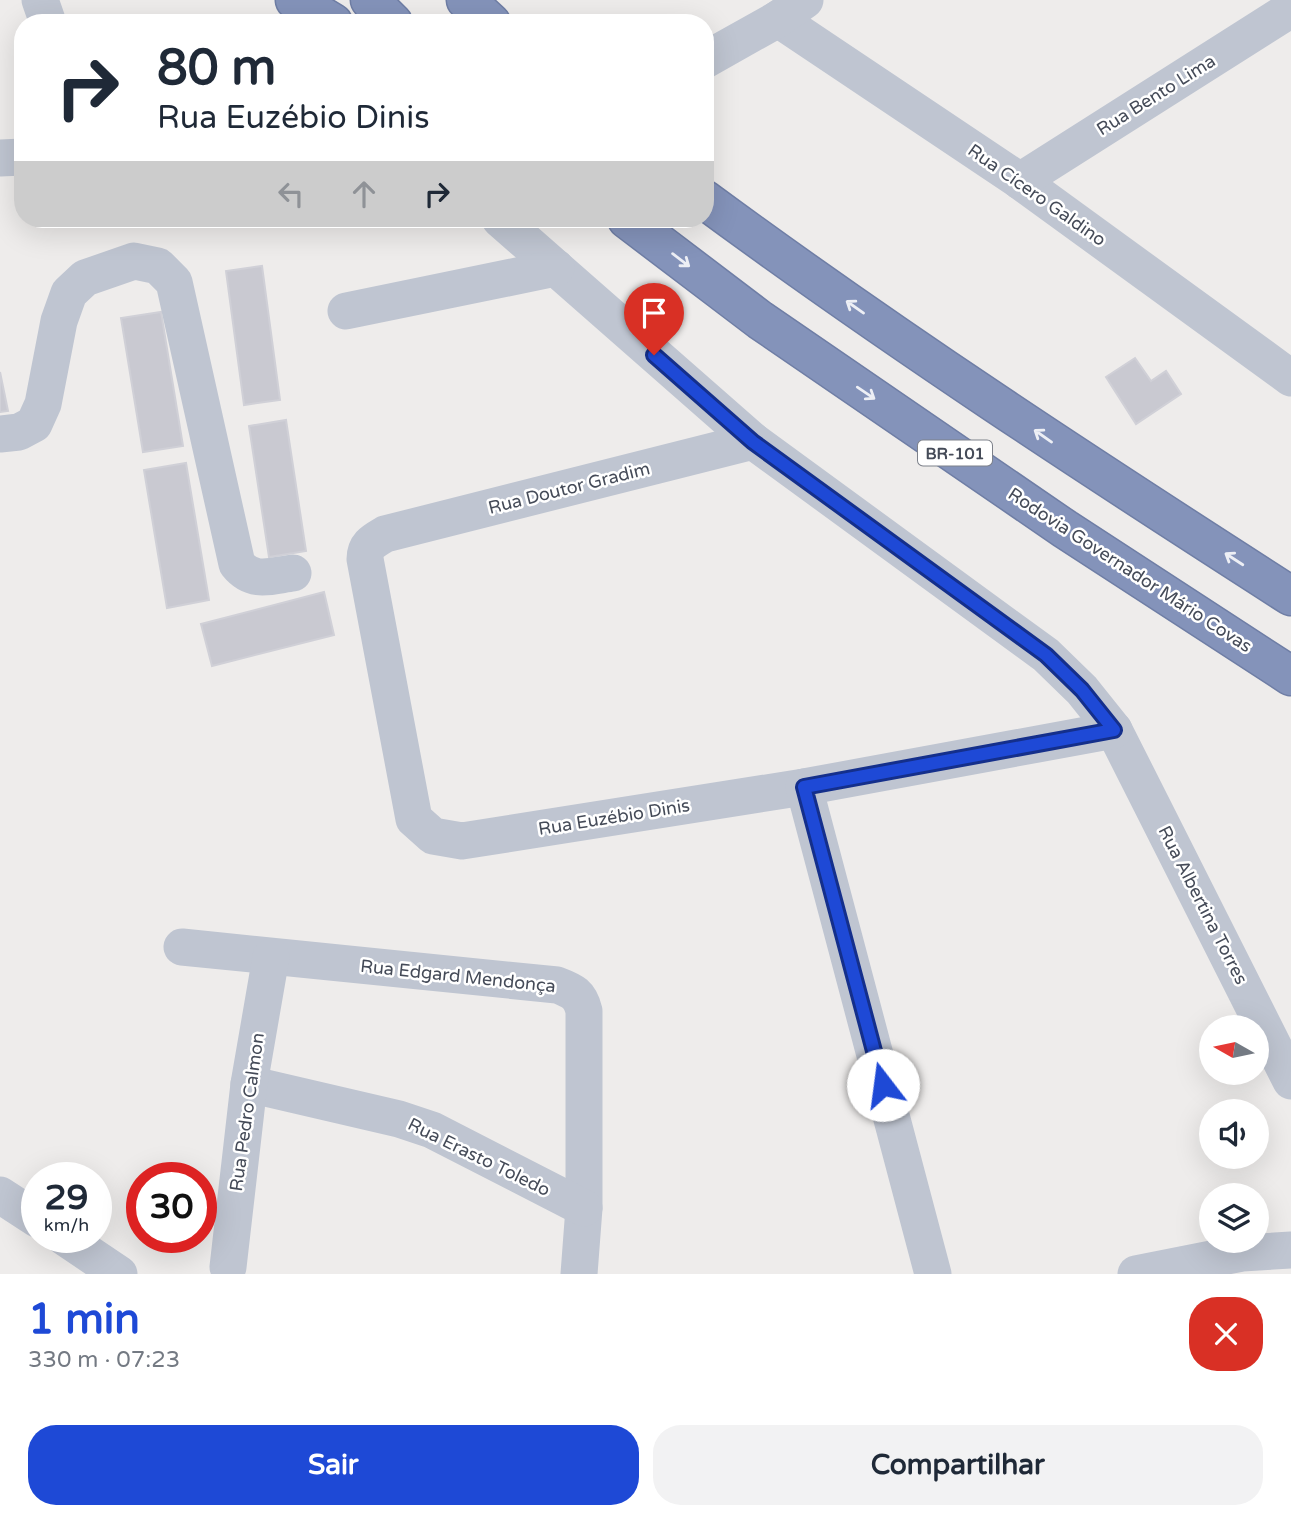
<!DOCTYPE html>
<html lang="pt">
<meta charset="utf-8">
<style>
:root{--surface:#fff;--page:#f2f2f3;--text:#1f2937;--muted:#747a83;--accent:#1e49d6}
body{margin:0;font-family:"Varela Round",sans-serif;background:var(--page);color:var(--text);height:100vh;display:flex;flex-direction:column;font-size:26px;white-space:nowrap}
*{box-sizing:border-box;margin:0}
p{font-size:23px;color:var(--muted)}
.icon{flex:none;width:38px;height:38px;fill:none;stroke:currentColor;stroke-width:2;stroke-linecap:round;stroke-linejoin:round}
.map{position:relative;height:1274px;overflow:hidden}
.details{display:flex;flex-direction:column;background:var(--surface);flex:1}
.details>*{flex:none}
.top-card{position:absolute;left:14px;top:14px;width:700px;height:214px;border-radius:28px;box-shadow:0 7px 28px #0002;background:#fff;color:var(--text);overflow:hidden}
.needle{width:46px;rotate:279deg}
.fabs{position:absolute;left:1199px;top:1015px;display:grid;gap:14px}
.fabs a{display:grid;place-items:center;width:70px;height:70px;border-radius:50%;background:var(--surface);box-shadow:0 7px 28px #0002;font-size:35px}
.speed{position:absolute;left:21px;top:1162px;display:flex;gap:14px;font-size:35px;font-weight:700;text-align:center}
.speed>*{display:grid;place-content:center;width:91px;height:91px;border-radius:50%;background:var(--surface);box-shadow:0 7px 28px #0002;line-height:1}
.speed small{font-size:18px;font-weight:400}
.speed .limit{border:10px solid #d22;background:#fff;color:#111}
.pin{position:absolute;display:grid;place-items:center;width:60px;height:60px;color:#fff;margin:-72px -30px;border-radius:50% 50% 50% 0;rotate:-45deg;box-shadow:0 0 7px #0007}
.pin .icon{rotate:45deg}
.me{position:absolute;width:77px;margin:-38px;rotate:345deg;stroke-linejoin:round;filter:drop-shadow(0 0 5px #0008)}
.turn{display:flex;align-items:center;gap:24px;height:147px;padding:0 28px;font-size:32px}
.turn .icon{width:91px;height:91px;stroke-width:2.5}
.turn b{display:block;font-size:49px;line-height:60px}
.lanes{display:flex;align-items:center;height:66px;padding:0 28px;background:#0003;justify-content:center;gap:35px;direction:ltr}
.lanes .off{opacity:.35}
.round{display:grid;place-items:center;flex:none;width:74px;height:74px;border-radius:28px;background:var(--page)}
.head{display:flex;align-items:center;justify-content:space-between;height:119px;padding:0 28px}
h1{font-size:42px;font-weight:700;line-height:52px;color:var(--accent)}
.primary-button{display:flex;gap:14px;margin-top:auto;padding:14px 28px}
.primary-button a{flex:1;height:80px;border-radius:28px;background:var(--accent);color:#fff;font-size:28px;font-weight:700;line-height:80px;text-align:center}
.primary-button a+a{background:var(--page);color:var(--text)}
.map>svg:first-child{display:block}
</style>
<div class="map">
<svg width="1291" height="1274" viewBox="0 0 1291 1274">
<rect width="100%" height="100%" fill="#eeeceb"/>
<g fill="#c9c9d1" stroke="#d0d0d7" stroke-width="2">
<path d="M 262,266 L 280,400 L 244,405 L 226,271 Z"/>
<path d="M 161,312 L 183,446 L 143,452 L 121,318 Z"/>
<path d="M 1135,358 L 1151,381 L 1166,371 L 1181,394 L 1136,424 L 1106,377 Z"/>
<path d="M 0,372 L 8,411 L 0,412 Z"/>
<path d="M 286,420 L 306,551 L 269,557 L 249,426 Z"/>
<path d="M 186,463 L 209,600 L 167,608 L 144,470 Z"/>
<path d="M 324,592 L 334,635 L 212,666 L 201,624 Z"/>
</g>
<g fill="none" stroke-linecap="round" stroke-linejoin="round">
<defs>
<g id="highway">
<path d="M 295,0 L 333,23"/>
<path d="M 370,0 L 393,23"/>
<path d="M 466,0 L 491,23"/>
<path d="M 705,200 C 895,340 1093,469 1291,596"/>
<path d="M 627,219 L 760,320 L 1065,529 L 1291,676"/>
</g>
</defs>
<use href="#highway" stroke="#6f7ea5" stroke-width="41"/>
<g stroke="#bfc5d1" stroke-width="37">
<path d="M 40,0 L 48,23"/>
<path d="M 778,19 L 1020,181 L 1291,378"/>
<path d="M 705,60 L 778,19 L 805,0"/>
<path d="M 0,158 L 23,157"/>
<path d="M 1020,181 L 1291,9"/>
<path d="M 500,219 L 753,441 L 1046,655 L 1082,690 L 1114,730 L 1291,1081"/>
<path d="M 346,311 L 556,268"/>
<path d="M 0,434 L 19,432 L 34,424 L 43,404 L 59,321 L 69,293 L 85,278 L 134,261 L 158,266 L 174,282 L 237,564 C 253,584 271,576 293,573"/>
<path d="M 753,441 L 385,534 C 373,541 365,545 365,559 L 414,819 L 433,836 L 462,841 L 804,787 L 1114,730"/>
<path d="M 804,787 L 933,1274"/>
<path d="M 182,947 L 557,985 C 573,991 580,994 584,1011 L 584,1208 L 579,1274"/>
<path d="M 249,1084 L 399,1119 L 432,1130 L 584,1208"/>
<path d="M 0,1195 L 37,1219"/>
<path d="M 64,1237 L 119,1274"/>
<path d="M 228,1267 L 249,1084 L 271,957"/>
<path d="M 1136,1274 L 1242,1253 L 1291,1250"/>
</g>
<use href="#highway" stroke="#8493ba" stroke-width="38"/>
</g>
<defs><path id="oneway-shaft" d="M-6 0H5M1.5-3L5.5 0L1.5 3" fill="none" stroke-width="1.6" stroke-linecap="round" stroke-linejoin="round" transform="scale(1.75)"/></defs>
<g stroke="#edeff5">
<use href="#oneway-shaft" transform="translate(681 260) rotate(37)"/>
<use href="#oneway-shaft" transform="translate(855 307) rotate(-145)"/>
<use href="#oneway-shaft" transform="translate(866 393) rotate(34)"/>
<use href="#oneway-shaft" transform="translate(1043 436) rotate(-145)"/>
<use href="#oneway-shaft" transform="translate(1234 559) rotate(-147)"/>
</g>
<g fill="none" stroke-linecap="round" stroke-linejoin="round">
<defs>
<path id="route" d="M 654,355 L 753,442 L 1046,655 L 1082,690 L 1114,730 L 804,787 L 883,1085"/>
</defs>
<use href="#route" stroke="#142f8b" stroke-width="18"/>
<use href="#route" stroke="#1e49d6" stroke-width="12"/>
</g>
<g text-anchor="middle" stroke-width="5" stroke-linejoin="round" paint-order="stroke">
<rect fill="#fff" stroke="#7d818a" stroke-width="2" x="918" y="440.5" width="74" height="25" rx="5"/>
<g font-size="16" font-weight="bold" fill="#454b58">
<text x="955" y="459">BR-101</text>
</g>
<g font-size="18" fill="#454b58" stroke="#fff">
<text transform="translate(1156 95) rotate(-32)" y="6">Rua Bento Lima</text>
<text transform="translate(1037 195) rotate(35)" y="6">Rua Cícero Galdino</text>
<text transform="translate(569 488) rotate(-14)" y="6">Rua Doutor Gradim</text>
<text transform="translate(1130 570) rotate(33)" y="6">Rodovia Governador Mário Covas</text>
<text transform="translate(614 817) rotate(-9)" y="6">Rua Euzébio Dinis</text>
<text transform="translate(1203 905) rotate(63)" y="6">Rua Albertina Torres</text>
<text transform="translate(458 976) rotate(6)" y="6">Rua Edgard Mendonça</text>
<text transform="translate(247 1112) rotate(-82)" y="6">Rua Pedro Calmon</text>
<text transform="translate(479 1157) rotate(26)" y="6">Rua Erasto Toledo</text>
</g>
</g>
</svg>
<div class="fabs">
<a><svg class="needle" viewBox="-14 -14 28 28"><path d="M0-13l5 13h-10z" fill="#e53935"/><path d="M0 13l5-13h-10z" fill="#747a83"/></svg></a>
<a><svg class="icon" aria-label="sound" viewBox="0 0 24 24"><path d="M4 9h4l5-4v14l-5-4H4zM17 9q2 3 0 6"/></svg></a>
<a><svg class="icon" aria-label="layers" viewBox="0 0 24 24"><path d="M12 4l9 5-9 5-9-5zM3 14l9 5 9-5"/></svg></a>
</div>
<div class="speed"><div>29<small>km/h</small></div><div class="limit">30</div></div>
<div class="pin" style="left:654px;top:355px;background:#d93025"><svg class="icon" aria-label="arrive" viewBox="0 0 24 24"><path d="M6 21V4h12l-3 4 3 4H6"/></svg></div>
<svg class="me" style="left:883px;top:1085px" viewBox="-20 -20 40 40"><circle r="19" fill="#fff"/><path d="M0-13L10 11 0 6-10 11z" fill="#1e49d6"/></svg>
<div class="top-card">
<div class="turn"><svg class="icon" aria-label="right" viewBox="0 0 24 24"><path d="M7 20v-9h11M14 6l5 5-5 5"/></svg><div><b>80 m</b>Rua Euzébio Dinis</div></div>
<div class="lanes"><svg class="icon off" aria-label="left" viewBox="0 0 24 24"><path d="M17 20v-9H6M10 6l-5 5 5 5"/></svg><svg class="icon off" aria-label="ahead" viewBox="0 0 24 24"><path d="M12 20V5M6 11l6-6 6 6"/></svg><svg class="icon" aria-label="right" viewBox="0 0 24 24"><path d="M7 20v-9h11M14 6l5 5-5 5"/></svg></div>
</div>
</div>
<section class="details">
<div class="head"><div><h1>1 min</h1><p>330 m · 07:23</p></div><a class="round" style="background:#d93025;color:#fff"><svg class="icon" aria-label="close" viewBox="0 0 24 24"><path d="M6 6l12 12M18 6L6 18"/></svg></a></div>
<div class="primary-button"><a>Sair</a><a>Compartilhar</a></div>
</section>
